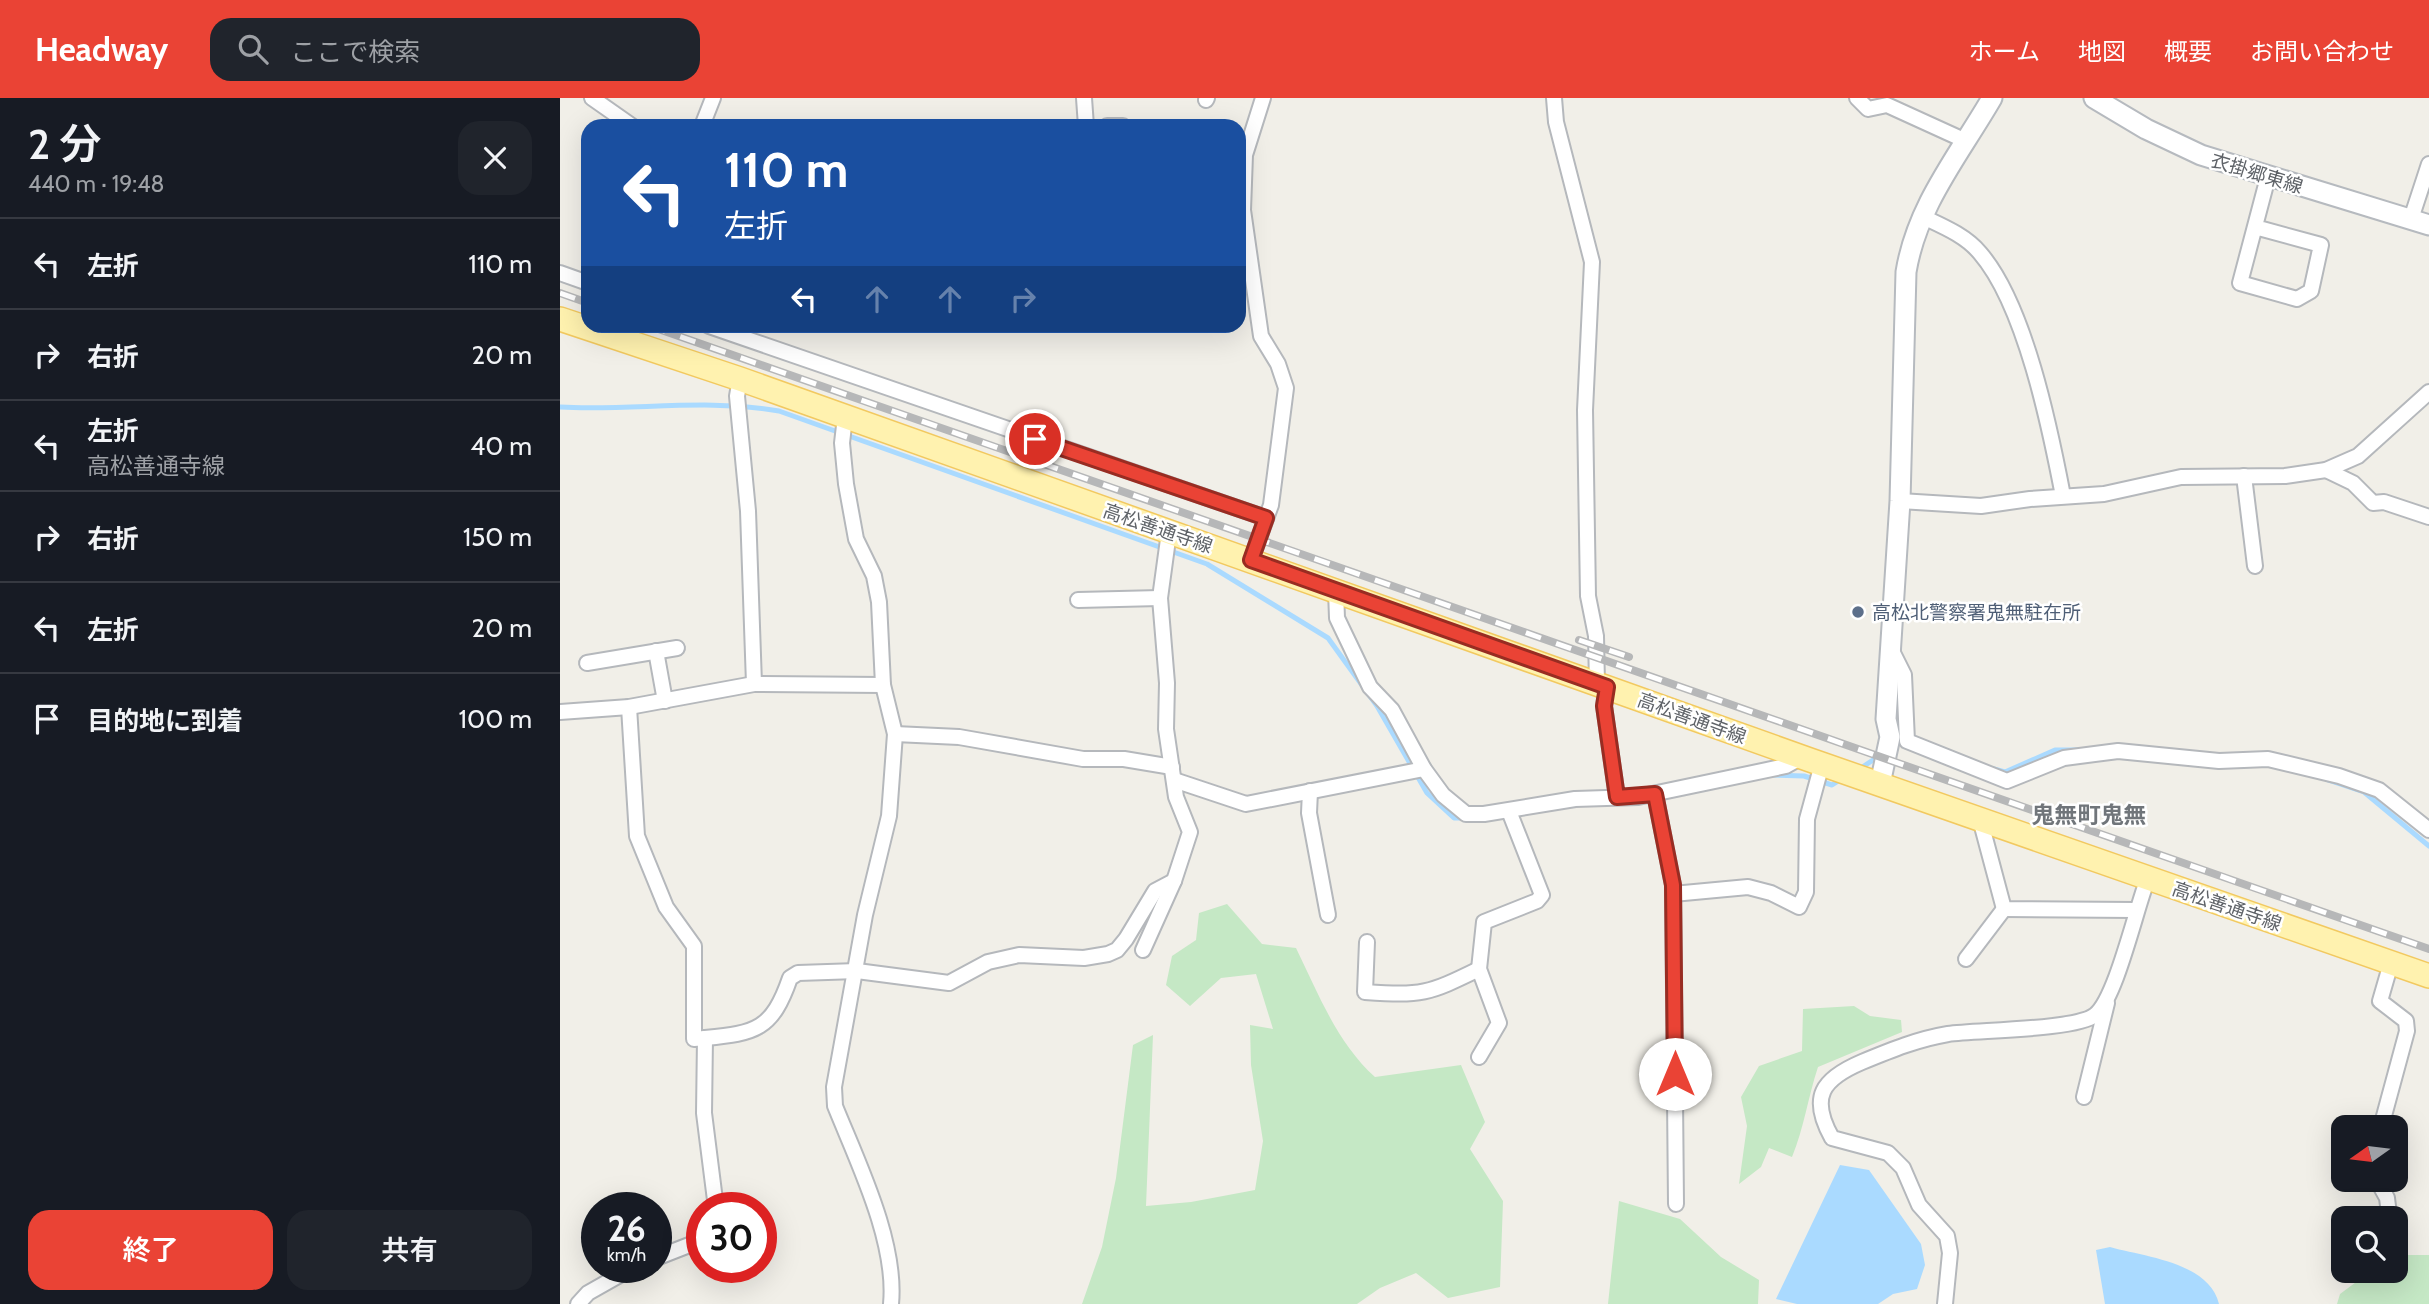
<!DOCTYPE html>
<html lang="ja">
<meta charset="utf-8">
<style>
:root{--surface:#171b24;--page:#20242c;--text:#f1f3f6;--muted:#9ea1a6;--line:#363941;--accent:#ea4335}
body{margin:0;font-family:Cabin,"Noto Sans JP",sans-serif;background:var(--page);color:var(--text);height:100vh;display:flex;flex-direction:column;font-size:26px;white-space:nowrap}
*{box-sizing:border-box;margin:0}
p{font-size:23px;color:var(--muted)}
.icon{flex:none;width:38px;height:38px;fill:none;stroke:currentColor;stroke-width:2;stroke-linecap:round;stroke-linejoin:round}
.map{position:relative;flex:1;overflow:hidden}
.panel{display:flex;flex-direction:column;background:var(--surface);width:560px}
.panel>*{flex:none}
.guide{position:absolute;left:21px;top:21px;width:665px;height:214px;border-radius:21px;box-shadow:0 7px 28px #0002;background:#1a4fa0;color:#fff;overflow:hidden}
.needle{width:46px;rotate:256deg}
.controls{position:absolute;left:1771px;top:1017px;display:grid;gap:14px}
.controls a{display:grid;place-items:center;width:77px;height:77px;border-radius:14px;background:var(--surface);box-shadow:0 7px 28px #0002;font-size:35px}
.speed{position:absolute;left:21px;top:1094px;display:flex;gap:14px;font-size:35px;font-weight:700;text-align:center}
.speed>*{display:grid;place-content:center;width:91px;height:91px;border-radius:50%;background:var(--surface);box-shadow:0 7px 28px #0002;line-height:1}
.speed small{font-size:18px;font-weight:400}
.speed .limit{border:10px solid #d22;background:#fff;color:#111}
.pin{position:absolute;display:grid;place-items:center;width:60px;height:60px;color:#fff;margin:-30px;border:4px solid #fff;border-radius:50%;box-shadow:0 2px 7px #0007}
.me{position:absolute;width:77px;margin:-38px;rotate:0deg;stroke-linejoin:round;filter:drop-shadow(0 0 5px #0008)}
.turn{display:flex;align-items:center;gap:24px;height:147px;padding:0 28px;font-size:32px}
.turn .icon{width:91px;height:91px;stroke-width:2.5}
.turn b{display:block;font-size:49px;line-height:60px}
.lanes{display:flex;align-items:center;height:66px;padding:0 28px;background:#0003;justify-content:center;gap:35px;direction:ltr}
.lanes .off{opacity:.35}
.round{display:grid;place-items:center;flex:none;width:74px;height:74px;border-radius:21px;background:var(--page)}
.summary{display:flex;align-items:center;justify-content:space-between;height:119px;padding:0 28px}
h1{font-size:42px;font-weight:600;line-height:52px}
.action{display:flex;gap:14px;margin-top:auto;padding:14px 28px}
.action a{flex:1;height:80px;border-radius:21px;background:var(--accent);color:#fff;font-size:28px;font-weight:600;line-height:80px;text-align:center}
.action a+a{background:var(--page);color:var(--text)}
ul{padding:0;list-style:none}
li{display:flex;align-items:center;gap:21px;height:91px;padding:0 28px;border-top:2px solid var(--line)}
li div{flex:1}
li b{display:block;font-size:26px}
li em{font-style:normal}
header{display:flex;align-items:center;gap:42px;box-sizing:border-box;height:98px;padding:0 35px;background:var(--accent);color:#fff}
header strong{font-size:33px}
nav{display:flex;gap:38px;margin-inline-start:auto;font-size:24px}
.search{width:490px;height:63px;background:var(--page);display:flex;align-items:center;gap:18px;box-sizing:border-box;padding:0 24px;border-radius:21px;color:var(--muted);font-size:26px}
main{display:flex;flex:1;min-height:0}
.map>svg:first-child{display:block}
</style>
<header>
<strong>Headway</strong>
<div class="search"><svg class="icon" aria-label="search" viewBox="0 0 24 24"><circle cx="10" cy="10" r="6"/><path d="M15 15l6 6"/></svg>ここで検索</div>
<nav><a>ホーム</a><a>地図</a><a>概要</a><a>お問い合わせ</a></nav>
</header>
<main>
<section class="panel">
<div class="summary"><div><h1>2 分</h1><p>440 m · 19:48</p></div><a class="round"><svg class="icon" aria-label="close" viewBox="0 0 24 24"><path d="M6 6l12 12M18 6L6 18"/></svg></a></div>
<ul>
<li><svg class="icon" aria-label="left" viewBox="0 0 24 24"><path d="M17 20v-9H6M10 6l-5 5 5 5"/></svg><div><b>左折</b></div><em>110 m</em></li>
<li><svg class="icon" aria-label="right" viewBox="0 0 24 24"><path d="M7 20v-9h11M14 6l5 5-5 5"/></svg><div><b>右折</b></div><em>20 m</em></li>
<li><svg class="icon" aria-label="left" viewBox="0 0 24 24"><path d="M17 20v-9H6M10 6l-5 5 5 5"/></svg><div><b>左折</b><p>高松善通寺線</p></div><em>40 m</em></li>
<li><svg class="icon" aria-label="right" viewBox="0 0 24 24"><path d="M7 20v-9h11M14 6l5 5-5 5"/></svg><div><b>右折</b></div><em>150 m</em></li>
<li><svg class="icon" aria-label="left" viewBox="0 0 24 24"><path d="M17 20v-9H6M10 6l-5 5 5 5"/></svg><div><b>左折</b></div><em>20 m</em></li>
<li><svg class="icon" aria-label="arrive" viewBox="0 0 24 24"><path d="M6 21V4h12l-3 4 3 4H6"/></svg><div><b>目的地に到着</b></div><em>100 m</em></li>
</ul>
<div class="action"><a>終了</a><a>共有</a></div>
</section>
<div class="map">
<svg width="1869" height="1206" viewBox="0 0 1869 1206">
<rect width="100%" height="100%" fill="#f1efe8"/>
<g fill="#c5e8c5">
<path d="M 667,806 L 702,846 L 736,850 C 758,895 777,945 815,979 L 901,967 L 925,1024 L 910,1051 L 943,1103 L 940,1189 L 888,1200 L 856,1175 L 820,1190 L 797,1206 L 522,1206 L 542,1149 L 556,1080 L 573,947 L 593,937 L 586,1108 L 631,1104 L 695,1092 L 703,1043 L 691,967 L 690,927 L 713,931 L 696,876 L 661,880 L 630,908 L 606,887 L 612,858 L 636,842 L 639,815 Z"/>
<path d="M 1294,908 L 1310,918 L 1341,922 L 1342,934 L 1258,969 C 1248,999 1244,1030 1232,1059 L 1209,1050 L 1201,1069 L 1179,1086 L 1187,1028 L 1181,999 L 1199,968 L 1242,953 L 1243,911 Z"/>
<path d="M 1059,1103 L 1120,1121 L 1161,1159 L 1199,1182 L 1198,1206 L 1048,1206 Z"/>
<path d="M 1836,1157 L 1869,1157 L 1869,1206 L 1777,1206 L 1780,1196 L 1811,1173 L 1836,1172 Z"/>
</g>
<g fill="#aadaff">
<path d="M 1280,1067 L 1309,1072 L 1361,1146 L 1365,1167 L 1357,1191 L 1333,1196 L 1318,1206 L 1237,1206 L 1216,1201 Z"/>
<path d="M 1550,1149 C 1585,1159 1649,1164 1659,1206 L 1545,1206 L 1536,1152 Z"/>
</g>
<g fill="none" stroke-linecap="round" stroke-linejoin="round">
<g stroke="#aadaff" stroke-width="5">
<path d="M 0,309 C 73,313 147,300 219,313 L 647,466 L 768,540 L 817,608 L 867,695 L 894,720 L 905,720"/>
<path d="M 1434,671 L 1445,674 L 1495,652 L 1520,652"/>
<path d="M 1298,672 L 1319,658"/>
<path d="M 1212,677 L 1244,678 L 1272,687 L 1283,680"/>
<path d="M 1768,682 L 1804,694 L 1869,748"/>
</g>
<defs>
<g id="street">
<path d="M 32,0 L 72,28"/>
<path d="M 524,0 L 526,28"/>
<path d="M 994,0 L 996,24 L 1032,164 L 1025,312 L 1028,498 L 1036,538 L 1037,586"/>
<path d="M 1297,0 L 1308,11 L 1327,7 L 1406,43"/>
<path d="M 646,2 L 647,0"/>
<path d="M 142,28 L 153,0"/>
<path d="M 547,28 L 563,28"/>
<path d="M 1361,118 C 1382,128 1405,137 1420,155 C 1465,207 1490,330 1503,398"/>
<path d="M 1851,121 L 1869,66"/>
<path d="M 1695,129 L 1761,147 L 1751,193 L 1737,201 L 1680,185 L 1708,79"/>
<path d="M 0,175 L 28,185"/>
<path d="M 149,228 L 706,420"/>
<path d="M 180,281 L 177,298 L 188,413 L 194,586"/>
<path d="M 285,319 L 282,345 L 286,386 L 296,441 L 314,478 L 319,504 L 323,587 L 335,636 L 329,718 L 305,817 L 274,989 L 275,1008 C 298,1065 337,1144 331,1206"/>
<path d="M 1766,372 L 1793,385 L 1813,405 L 1824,404 L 1869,419"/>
<path d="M 1684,378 L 1695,468"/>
<path d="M 1340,403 L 1421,408 L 1470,401 L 1544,396 L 1621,379 L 1725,378 L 1766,372 L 1798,358 L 1869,294"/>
<path d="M 691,462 L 711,407 L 726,290 L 718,266 L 701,238 L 683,112 L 685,57 L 703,0"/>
<path d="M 776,493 L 777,520 L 810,589 L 832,612 L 864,671 L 883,697 L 906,716 L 924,716 L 1015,701 L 1078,699 L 1226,668 L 1242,659"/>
<path d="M 518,502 L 600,500"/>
<path d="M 1331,551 L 1344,577 L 1347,643 L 1447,683 L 1504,660 L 1558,653 L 1659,663 L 1708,661 L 1779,678 L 1819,692 L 1869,732"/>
<path d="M 96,553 L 105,603"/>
<path d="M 27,565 L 117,550"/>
<path d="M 1047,589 L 1044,608 L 1057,699"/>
<path d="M 69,609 L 77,738 L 106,809 L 134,848 L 134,941 L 145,940 L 144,1015 L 156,1110"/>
<path d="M 0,614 L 69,609 L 194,586 L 323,587"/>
<path d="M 335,636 L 399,639 L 523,661 L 564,661 L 612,669"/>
<path d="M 614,682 L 686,706 L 864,671"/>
<path d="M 750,693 L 749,715 L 768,817"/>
<path d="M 1095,696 L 1113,787 L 1116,1106"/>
<path d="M 1420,721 L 1444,811 L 1575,812"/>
<path d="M 1113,796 L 1188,789 L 1211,795 L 1239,809 L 1246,794 L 1247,721 L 1262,666"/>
<path d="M 807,844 L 805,894 C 862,898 868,896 919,871"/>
<path d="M 583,852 L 614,783 L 630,734 L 616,699 L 606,631 L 607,585 L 600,500 L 609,434"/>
<path d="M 1406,861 L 1444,811"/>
<path d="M 145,940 C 196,935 212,932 230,880 L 238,875 L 297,873 L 389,885 L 428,864 L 459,857 L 524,860 L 548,856 L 557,852 L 566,841 L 595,793 L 614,783"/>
<path d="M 919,959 L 939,925 L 919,871 L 924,824 L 977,803 L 982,797 L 949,713"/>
<path d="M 1524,999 L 1547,905"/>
<path d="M 1821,1029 L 1847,933 L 1846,923 L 1820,903 L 1831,865"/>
<path d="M 1817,1082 L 1827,1100 L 1829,1116"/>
<path d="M 96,1160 L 142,1142"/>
<path d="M 18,1206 L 28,1195 L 74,1169"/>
<path d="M 1385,1206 L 1390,1155 L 1387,1138 L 1359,1107 L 1343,1070 L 1328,1055 L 1272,1040 C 1249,999 1262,981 1302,964 C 1331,952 1358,941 1388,936 C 1418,932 1516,932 1535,917 C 1556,901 1576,810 1588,780"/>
</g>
<g id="secondary">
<path d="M 1534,0 L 1586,31 L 1641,57 L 1869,127"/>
<path d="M 1320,686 L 1330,639 L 1326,621 L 1340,403 L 1346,174 C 1357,107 1399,57 1432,0"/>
</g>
<path id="primary" d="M 0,221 L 180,281 L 1250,662 L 1869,878"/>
</defs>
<use href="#street" stroke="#b5b8bc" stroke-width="18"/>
<use href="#secondary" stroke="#b6babf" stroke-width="23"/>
<use href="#primary" stroke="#f2c960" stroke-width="26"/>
<use href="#street" stroke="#fff" stroke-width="14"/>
<use href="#secondary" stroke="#fff" stroke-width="19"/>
<use href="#primary" stroke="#fff2af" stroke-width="23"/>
<defs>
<g id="rail">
<path d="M 0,195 L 28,205"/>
<path d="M 90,228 L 1869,851"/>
<path d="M 1019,542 L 1069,559"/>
</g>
</defs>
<use href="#rail" stroke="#b6b7b8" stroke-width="8"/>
<use href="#rail" stroke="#fff" stroke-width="5" stroke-dasharray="16" stroke-linecap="butt"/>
</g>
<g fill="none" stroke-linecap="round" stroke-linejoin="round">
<defs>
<path id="route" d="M 475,341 L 706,420 L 691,462 L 1047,589 L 1044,608 L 1057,699 L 1095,696 L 1113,787 L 1115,976"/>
</defs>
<use href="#route" stroke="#982c22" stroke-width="18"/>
<use href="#route" stroke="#ea4335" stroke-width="12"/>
</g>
<circle fill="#5c6f8a" stroke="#fff" stroke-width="2.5" cx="1298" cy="514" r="7"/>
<g text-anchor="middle" stroke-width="5" stroke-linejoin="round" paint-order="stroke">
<g font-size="19" fill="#5f6368" stroke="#fff">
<text transform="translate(1697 75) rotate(17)" y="7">衣掛郷東線</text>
<text transform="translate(598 430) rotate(19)" y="7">高松善通寺線</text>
<text transform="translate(1132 620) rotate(20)" y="7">高松善通寺線</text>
<text transform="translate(1667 808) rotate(19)" y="7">高松善通寺線</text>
</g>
<g font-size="19" fill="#4e5e75" stroke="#fff" text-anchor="start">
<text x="1312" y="521">高松北警察署鬼無駐在所</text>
</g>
<g font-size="23" font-weight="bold" fill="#70757a" stroke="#fff">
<text x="1529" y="725">鬼無町鬼無</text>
</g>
</g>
</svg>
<div class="controls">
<a><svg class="needle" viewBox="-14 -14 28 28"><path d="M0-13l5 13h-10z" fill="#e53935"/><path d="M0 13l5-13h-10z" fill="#9ea1a6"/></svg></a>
<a><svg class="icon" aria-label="search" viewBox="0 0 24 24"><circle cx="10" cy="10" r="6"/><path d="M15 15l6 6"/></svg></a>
</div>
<div class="speed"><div>26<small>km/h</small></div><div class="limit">30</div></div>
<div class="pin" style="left:475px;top:341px;background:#d93025"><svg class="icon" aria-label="arrive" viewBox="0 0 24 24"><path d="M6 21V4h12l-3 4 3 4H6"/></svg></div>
<svg class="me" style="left:1115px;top:976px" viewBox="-20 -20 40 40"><circle r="19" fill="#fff"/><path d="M0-13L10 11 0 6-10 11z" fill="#ea4335"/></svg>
<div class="guide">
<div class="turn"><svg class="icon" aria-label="left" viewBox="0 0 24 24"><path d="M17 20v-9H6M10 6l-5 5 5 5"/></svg><div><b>110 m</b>左折</div></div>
<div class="lanes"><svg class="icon" aria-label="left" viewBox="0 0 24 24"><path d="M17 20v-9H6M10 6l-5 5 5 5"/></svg><svg class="icon off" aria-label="ahead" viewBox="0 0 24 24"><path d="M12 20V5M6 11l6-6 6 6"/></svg><svg class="icon off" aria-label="ahead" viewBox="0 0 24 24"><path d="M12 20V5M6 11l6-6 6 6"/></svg><svg class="icon off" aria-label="right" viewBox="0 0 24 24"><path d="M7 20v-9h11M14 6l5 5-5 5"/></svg></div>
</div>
</div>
</main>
